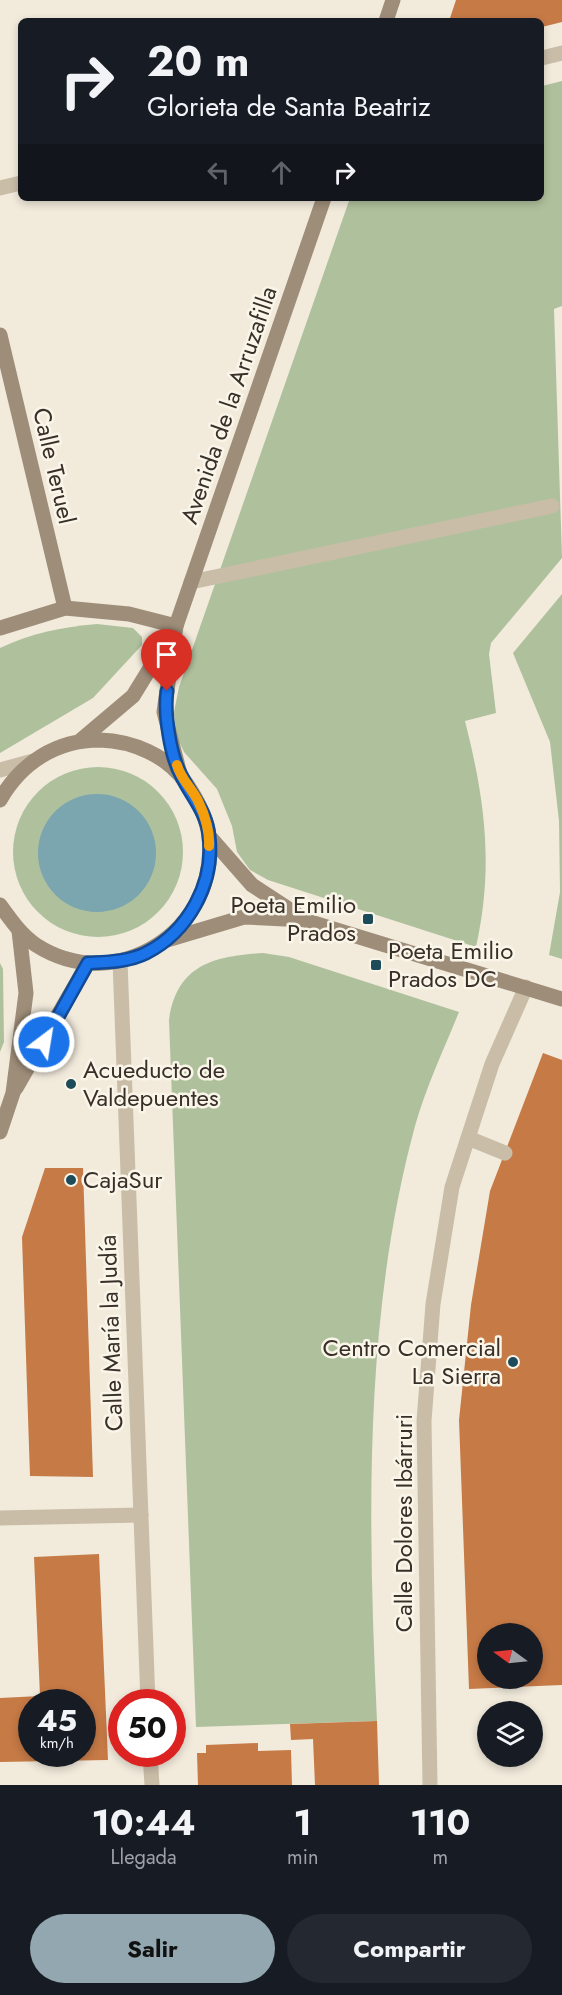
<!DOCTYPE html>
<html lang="es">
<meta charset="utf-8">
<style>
:root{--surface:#171b24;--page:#242831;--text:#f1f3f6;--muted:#9ea1a6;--accent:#92a7af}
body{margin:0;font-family:Jost,sans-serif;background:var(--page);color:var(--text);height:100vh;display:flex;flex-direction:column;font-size:22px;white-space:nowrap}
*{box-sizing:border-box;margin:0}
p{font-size:20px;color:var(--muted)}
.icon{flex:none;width:33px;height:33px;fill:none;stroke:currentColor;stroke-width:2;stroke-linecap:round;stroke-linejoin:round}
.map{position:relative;height:1785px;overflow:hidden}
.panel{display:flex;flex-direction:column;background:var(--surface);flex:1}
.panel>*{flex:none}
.guide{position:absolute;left:18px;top:18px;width:526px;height:183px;border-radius:9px;box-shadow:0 3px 9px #0003;background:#171b24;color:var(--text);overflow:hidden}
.needle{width:39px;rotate:285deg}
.buttons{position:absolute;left:477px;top:1623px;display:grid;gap:12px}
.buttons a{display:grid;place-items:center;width:66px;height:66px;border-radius:50%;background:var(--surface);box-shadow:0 3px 9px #0003;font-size:30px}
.speed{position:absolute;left:18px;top:1689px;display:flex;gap:12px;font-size:30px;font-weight:700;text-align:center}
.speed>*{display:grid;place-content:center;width:78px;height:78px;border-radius:50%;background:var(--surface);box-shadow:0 3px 9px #0003;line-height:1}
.speed small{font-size:15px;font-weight:400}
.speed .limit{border:9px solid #d22;background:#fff;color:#111}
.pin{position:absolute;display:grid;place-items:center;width:51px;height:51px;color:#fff;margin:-62px -26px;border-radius:50% 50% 50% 0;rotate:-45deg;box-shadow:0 0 6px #0007}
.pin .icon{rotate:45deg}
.me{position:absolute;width:66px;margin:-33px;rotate:31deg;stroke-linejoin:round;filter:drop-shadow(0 0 4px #0008)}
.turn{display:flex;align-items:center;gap:21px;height:126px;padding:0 30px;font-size:27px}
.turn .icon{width:78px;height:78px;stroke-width:2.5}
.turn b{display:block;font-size:42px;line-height:51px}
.lanes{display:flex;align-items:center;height:57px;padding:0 30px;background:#0003;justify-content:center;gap:30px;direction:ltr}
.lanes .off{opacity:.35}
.eta{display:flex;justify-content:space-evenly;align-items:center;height:102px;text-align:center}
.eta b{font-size:36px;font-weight:700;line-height:42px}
.button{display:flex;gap:12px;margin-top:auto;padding:12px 30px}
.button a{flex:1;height:69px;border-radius:36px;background:var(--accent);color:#111;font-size:24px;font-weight:700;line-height:69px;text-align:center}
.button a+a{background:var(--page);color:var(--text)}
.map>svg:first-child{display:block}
</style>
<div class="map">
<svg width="562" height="1785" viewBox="0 0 562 1785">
<rect width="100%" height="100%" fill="#f2ebdc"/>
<g fill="#afc19c">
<path d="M 562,81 L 562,306 L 554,309 L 562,558 L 491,643 L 489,654 L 496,713 L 465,721 C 485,800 494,866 476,947 L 268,880 L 250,870 L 237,852 L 232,826 L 217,789 L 184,752 L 176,735 L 174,712 L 179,687 L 350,198 L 542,198 L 542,86 Z"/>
<path d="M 562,594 L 562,959 L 549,955 L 560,892 L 559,821 L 550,742 L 513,653 Z"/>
<path d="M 97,624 L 133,628 L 142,637 L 142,645 L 93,698 L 0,753 L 0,648 C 32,633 62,627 97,624 Z"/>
<circle cx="98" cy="852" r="85"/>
<path d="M 263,953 L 289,957 L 459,1012 C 444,1049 426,1087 415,1126 C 363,1318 368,1524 377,1721 L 196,1727 L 169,1020 C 177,965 213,956 263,953 Z"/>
<path d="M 0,963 L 3,969 L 4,1042 L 0,1052 Z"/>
</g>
<circle fill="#7ba5af" cx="97" cy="853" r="59"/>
<g fill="#c67a46" fill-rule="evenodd">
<path d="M 456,0 L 562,0 L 562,22 L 542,27 L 542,21 L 449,21 Z"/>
<path d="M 543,1053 L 562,1060 L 562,1685 L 469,1689 L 459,1420 L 471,1305 L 490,1191 ZM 488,1634 L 532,1634 L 532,1678 L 488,1678 Z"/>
<path d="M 45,1168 L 83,1168 L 93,1477 L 30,1476 L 22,1237 Z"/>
<path d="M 99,1554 L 108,1760 L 0,1762 L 0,1698 L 40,1696 L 34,1557 ZM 32,1702 L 82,1702 L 82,1754 L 32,1754 Z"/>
<path d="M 377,1721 L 379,1785 L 315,1785 L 313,1739 L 291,1740 L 290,1724 Z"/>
<path d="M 258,1743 L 258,1751 L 291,1750 L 292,1785 L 198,1785 L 197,1753 L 206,1753 L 206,1745 Z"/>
</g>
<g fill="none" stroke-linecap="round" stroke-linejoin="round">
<path stroke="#cabda8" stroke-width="15" d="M 468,1138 L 505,1153"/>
<g stroke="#cabda8" stroke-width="15">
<path d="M 191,582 L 552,506"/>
<path d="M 0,1518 L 141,1515"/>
</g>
<g stroke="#cabda8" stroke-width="15">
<path d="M 542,58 L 562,53"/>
<path d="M 0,188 L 21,183"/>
<path d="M 0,770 L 33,761"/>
<path d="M 120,961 L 148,1702"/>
<path d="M 150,1754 L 152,1785"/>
<path d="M 430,1785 L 424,1421 L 433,1304 L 452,1187 L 492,1064 L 526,987"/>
</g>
<g stroke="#9e8d79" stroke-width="15">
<path d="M 386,21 L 393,0"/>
<path d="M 0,335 L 65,608"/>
<path d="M 0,628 L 65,608 L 129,614 L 176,626"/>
<path d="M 81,740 L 133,696 L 173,631"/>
<path d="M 180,774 L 164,712 L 176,626 L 324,198"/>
<path d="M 0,800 C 21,763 56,740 100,740 C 132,741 167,755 186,783 C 197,799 207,817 209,837 C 219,930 117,997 36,945 C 21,935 11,920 0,905"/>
<path d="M 209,836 L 252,885 L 307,921 L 562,999"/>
<path d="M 167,940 L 244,917 L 305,920"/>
<path d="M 16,1088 L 88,963"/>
<path d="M 0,1132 L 13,1093 L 26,993 L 19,931"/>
</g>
</g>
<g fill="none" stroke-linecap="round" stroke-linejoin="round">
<defs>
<path id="route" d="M 44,1042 L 88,963 C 107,962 128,962 146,953 C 188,932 215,883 209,836 C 207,812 191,796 181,775 C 170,755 164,713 167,691"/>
</defs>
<use href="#route" stroke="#114b97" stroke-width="15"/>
<use href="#route" stroke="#1a73e8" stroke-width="10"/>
<path stroke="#f59e0b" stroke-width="10" d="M 177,765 C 181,780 193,789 199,803 C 205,815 210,833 209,846"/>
</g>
<g fill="#1d4b59" stroke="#faf5e9" stroke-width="2">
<rect x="362" y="913" width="12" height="12" rx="3"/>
<rect x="370" y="959" width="12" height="12" rx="3"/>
<circle cx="71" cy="1084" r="6"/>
<circle cx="71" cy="1180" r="6"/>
<circle cx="513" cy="1362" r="6"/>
</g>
<g text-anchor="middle" stroke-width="5" stroke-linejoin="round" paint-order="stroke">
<g font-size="24" fill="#372f28" stroke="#faf5e9">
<text transform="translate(229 405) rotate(-71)" y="8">Avenida de la Arruzafilla</text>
<text transform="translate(54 466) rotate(77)" y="8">Calle Teruel</text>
<text transform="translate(111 1333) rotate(-92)" y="8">Calle María la Judía</text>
<text transform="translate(404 1523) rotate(-90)" y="8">Calle Dolores Ibárruri</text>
</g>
<g font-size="24" fill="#372f28" stroke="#faf5e9" text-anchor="start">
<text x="356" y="913" text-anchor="end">Poeta Emilio<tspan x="356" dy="28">Prados</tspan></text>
<text x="388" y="959">Poeta Emilio<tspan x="388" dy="28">Prados DC</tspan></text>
<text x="83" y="1078">Acueducto de<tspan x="83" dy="28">Valdepuentes</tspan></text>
<text x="83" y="1188">CajaSur</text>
<text x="501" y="1356" text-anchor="end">Centro Comercial<tspan x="501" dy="28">La Sierra</tspan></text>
</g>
</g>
</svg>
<div class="buttons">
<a><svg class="needle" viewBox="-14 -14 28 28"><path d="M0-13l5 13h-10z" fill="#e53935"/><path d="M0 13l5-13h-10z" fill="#9ea1a6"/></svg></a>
<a><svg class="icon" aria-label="layers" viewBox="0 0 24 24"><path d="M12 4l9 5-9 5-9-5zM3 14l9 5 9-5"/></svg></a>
</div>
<div class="speed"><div>45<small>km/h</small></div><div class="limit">50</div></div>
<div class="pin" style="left:167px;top:691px;background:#d93025"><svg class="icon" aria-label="arrive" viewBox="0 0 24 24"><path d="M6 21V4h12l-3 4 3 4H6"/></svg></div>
<svg class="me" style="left:44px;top:1042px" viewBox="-20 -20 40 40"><circle r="17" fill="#1a73e8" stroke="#fff" stroke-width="3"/><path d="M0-11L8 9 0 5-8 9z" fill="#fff"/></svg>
<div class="guide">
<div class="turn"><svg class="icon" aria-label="right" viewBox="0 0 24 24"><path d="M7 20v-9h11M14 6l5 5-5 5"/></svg><div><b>20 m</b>Glorieta de Santa Beatriz</div></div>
<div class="lanes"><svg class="icon off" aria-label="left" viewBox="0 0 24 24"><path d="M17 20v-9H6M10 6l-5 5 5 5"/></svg><svg class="icon off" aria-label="ahead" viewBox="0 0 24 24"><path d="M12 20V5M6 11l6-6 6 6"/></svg><svg class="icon" aria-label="right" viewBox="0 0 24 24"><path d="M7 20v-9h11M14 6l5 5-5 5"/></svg></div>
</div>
</div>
<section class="panel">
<div class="eta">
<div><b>10:44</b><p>Llegada</p></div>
<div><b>1</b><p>min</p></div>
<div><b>110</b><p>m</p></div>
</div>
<div class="button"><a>Salir</a><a>Compartir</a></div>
</section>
